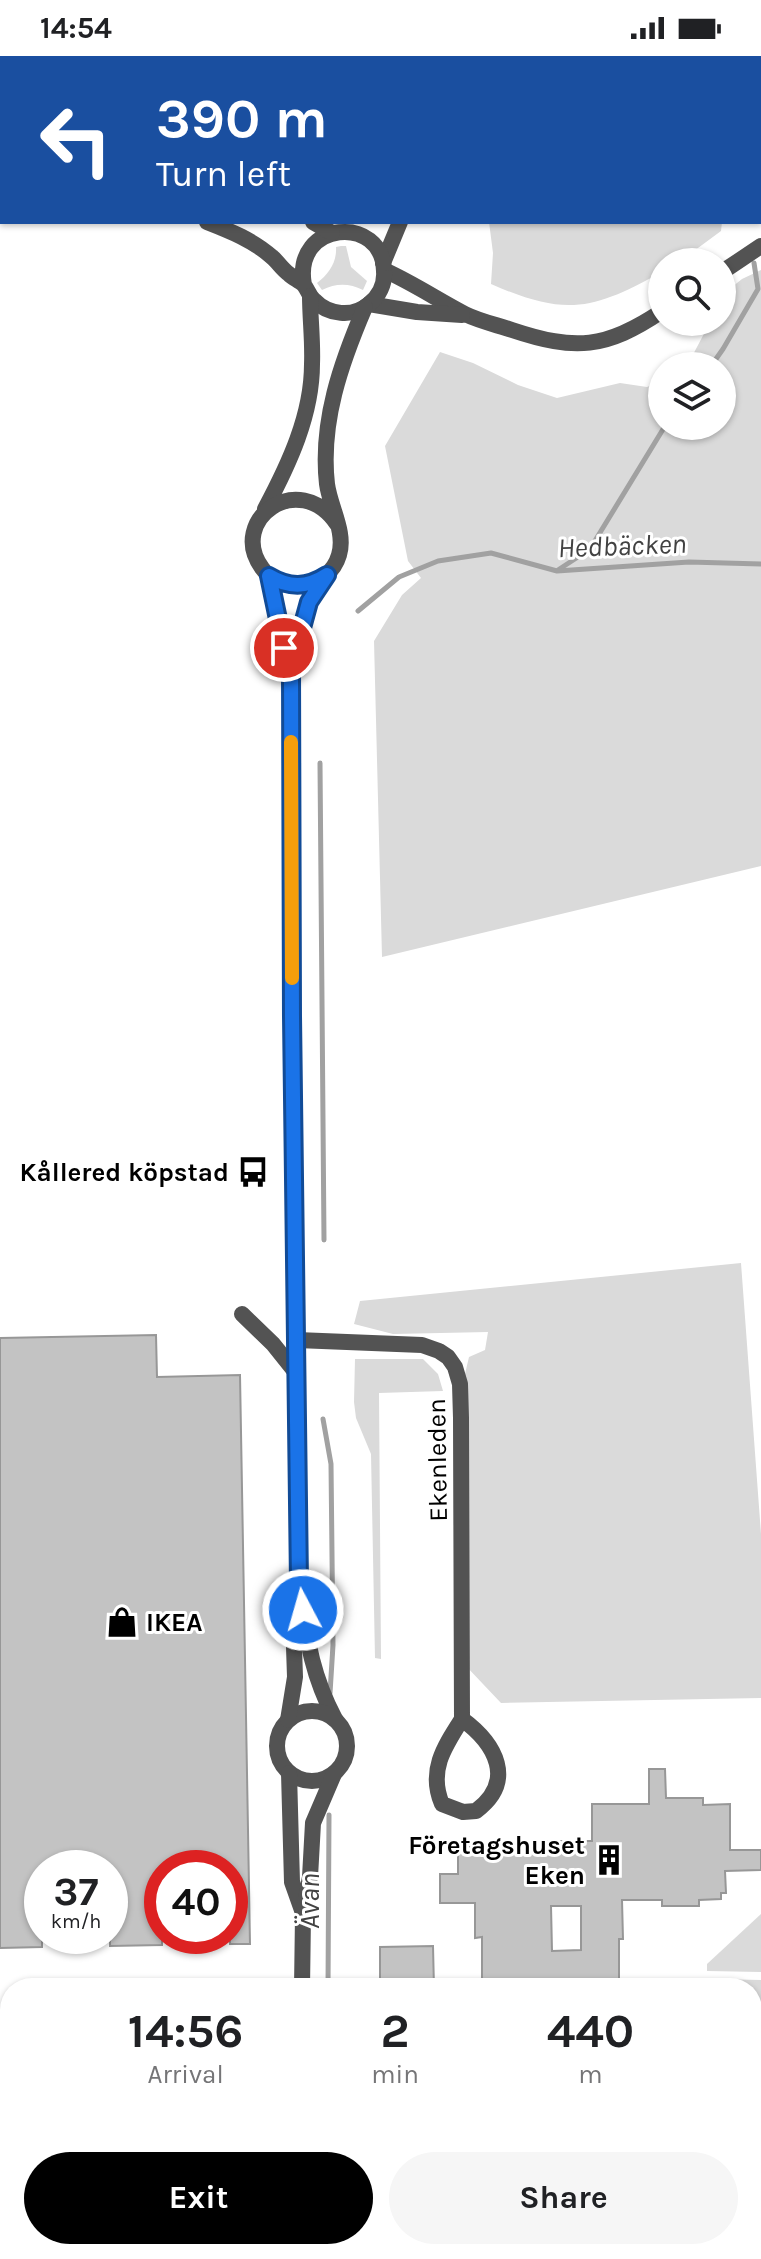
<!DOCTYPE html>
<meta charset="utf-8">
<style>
:root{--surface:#fff;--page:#f6f6f6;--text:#202124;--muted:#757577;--accent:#000}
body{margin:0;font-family:Karla,sans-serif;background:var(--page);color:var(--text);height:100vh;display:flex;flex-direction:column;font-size:30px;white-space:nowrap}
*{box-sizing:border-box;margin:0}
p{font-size:26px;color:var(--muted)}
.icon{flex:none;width:44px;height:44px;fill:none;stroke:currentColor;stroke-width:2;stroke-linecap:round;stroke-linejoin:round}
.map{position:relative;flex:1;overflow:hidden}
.drawer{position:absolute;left:0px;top:1922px;width:762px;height:282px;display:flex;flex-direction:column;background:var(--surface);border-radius:32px 32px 0 0;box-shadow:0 2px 6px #0004}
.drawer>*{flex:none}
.guide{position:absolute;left:0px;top:0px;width:762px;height:168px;box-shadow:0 2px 6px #0004;background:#1a4fa0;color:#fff;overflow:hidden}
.controls{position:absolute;left:648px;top:192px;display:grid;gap:16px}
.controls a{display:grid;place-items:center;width:88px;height:88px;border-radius:50%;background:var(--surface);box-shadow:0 2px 6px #0004;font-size:40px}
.speed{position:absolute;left:24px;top:1794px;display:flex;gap:16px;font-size:40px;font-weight:700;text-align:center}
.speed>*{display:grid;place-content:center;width:104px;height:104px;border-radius:50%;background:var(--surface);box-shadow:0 2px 6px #0004;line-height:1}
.speed small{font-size:20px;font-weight:400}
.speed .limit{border:12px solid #d22;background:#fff;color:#111}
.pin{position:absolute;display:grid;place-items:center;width:68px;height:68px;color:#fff;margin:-34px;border:4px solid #fff;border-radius:50%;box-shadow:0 2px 8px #0007}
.me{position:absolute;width:88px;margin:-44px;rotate:354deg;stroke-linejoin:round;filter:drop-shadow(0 0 6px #0008)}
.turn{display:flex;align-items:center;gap:28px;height:168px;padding:0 24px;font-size:36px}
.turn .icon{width:104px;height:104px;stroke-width:2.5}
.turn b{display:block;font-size:56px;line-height:68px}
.eta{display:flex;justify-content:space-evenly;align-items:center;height:136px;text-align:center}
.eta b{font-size:48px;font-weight:700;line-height:56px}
.button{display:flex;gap:16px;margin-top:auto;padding:16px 24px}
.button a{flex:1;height:92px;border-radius:48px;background:var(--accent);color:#fff;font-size:32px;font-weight:700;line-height:92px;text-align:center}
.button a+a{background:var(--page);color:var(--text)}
.status{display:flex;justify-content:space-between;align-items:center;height:56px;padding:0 40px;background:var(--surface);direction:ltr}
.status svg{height:22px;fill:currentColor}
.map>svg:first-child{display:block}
</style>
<div class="status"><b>14:54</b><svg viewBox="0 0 49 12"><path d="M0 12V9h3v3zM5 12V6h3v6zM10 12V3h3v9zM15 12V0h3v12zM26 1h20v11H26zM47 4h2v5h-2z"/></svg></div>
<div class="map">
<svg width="761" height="2203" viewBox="0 0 761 2203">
<rect width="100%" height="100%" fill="#fff"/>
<g fill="#dadada">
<path d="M 524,0 L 761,0 L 761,29 L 760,2 L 523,2 Z"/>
<path d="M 489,166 L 722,166 L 721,175 L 679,206 L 662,206 L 662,216 C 593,254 566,261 491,228 L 493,197 Z"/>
<path d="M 341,190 L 346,190 L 351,211 L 367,225 L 363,234 C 349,227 336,227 322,234 L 317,227 C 329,218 337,206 336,191 Z"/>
<path d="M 761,214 L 761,810 L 382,901 L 374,585 L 402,539 L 421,522 L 408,505 L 385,390 L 440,296 L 473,307 L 518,329 L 557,342 L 620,327 L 647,331 L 662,325 L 662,370 L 722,370 L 722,310 L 687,310 L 707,272 L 705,266 L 722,266 L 722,239 L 742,223 Z"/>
<path d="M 741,1207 L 761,1478 L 761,1642 L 501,1647 L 465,1609 L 465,1318 L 469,1301 L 485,1294 L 488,1276 L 393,1278 L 354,1268 L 360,1245 Z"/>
<path d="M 355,1303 L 423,1303 L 438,1318 L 443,1335 L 379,1337 L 381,1603 L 375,1602 L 371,1398 L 356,1362 L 354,1346 Z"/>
<path d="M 761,1858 L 761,1916 L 707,1915 L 707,1908 Z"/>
<path d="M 717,1923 L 761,1924 L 761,2046 L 752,2046 L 752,1932 L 710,1932 Z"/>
</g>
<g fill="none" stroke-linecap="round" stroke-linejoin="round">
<g stroke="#a1a1a1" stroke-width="5">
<path d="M 760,22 L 761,21"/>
<path d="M 711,310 L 723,293 L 758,233 L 754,207"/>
<path d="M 558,514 L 590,493 L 665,370"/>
<path d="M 358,555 L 399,521 L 438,505 L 491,497 L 557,515 L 689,506 L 761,508"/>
<path d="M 320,707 L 324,1184"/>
<path d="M 323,1363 L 331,1408 L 333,1589 L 330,1637"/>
<path d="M 328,1932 L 329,1759"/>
</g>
</g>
<g fill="#c3c3c3" stroke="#979797" stroke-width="2" fill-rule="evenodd">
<path d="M 156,1279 L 157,1321 L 240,1319 L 250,1888 L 230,1888 L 230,1812 L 162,1812 L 162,1889 L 110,1890 L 110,1812 L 42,1812 L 42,1891 L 0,1892 L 0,1282 Z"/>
<path d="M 649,1713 L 665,1713 L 666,1742 L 703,1742 L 703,1749 L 730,1748 L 730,1794 L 761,1794 L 761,1814 L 725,1815 L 726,1837 L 721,1837 L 721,1843 L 699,1844 L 699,1850 L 662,1850 L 662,1844 L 622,1844 L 623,1883 L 619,1883 L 619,1932 L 482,1932 L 482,1881 L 475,1882 L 475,1847 L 440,1847 L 440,1818 L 458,1818 L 458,1790 L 548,1790 L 548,1785 L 592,1785 L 592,1748 L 649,1748 ZM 551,1850 L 581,1850 L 581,1894 L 552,1895 Z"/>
<path d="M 433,1890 L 434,1932 L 380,1932 L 380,1891 Z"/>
</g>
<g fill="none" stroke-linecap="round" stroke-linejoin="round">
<g stroke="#535353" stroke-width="16">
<path d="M 492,2 L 493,0"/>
<path d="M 383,207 L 400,166"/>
<path d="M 384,214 C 413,227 438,244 465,258 C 479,265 497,269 512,274 C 575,295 606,293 662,255"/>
<path d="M 722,216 L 761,190"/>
<path d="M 369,248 L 417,256 L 462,259"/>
<path d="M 242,1258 L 273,1288 L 297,1318"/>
<path d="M 297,1284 L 422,1289 L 439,1295 L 448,1301 L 455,1311 L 460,1328 L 461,1362 L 462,1663 C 444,1691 428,1715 442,1748 L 463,1756 L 476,1755 C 516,1725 496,1688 462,1663"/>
<path d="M 752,2106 L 761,2094"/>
<path d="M 381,2194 L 386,2203"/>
<path d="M 690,2203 L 693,2194"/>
</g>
<g stroke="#535353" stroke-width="16">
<path d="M 0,127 L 2,126"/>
<path d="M 0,147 L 2,146"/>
<path d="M 207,166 C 230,175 253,184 272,201 C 278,206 282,213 289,218 C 293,222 300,225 304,229 C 308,234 309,240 314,244 C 328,259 353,262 369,248 C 379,240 385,228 384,215 C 383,158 292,164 304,229"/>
<path d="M 313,166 L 332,177"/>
<path d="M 265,453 C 289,408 312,359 312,308 C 313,285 310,262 310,240"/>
<path d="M 337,468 C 299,412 227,464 262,512 C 282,541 329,533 339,499 C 346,476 330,451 327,428 C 320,366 341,307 365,251"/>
<path d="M 327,519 L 309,546 L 291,612 L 292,960 L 299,1527 C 307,1581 310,1615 335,1663"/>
<path d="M 269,520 L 284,592 L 291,612"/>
<circle cx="312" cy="1690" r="35"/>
<path d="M 288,1664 L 295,1621 L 293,1562 L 296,1545"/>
<path d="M 289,1717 L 292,1826 L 303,1857"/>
<path d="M 302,1932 L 303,1859 L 310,1821 L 313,1767 L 334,1718"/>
<path d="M 265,2194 L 268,2203"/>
<path d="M 319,2203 L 323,2194"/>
</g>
</g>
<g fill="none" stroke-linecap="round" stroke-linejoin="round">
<defs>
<path id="route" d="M 284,592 L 269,520 C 289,532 307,532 327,519 L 309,546 L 291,612 L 292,960 L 299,1527 L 303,1554"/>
</defs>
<use href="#route" stroke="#114b97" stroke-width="20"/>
<use href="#route" stroke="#1a73e8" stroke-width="14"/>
<path stroke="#f59e0b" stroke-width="14" d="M 291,686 L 292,922"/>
</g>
<defs>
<symbol id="bus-bare" viewBox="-9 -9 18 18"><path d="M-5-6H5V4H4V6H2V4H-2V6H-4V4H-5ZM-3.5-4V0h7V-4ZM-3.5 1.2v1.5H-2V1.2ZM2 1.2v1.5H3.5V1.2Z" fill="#000" stroke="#fff" stroke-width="2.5" paint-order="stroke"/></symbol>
<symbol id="shop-bare" viewBox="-9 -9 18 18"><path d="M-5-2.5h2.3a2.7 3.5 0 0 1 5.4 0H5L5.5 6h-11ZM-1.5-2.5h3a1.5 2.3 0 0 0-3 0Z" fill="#000" stroke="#fff" stroke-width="2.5" paint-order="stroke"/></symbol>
<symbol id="building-bare" viewBox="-9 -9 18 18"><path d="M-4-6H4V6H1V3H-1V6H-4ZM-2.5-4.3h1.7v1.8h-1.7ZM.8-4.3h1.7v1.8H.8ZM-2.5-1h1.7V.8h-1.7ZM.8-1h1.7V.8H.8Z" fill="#000" stroke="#fff" stroke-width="2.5" paint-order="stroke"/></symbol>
</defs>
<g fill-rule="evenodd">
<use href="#bus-bare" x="231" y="1094" width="44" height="44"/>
<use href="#shop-bare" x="100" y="1544" width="44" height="44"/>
<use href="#building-bare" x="587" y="1782" width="44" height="44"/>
</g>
<g text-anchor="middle" stroke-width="6" stroke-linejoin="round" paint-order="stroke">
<g font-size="26" font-weight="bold" fill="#000" stroke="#fff" text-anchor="end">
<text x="229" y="1125">Kållered köpstad</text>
<text x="146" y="1575" text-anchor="start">IKEA</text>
<text x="585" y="1798">Företagshuset<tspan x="585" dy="30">Eken</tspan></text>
</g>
<g font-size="26" fill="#000" stroke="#fff">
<text transform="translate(437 1404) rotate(-91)" y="9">Ekenleden</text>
</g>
<g font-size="28" font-style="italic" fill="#424242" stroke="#fff">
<text transform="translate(622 489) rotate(-2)" y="10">Hedbäcken</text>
<text transform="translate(309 1845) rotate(-90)" y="10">Ävan</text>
</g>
</g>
</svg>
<div class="controls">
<a><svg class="icon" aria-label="search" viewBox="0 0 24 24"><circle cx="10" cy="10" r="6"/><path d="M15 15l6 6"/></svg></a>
<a><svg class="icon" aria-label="layers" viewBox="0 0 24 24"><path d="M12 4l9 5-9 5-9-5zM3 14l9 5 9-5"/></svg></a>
</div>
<div class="speed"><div>37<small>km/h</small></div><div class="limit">40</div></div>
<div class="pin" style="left:284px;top:592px;background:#d93025"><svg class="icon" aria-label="arrive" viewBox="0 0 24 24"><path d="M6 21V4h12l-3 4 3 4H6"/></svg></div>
<svg class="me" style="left:303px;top:1554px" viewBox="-20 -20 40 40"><circle r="17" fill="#1a73e8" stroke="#fff" stroke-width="3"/><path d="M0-11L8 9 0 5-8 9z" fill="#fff"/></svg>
<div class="guide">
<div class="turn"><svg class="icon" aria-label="left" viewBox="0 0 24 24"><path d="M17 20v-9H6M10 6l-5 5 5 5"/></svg><div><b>390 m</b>Turn left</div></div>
</div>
<section class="drawer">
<div class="eta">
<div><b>14:56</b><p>Arrival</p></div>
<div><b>2</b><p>min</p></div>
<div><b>440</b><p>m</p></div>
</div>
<div class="button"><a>Exit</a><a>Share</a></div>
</section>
</div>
